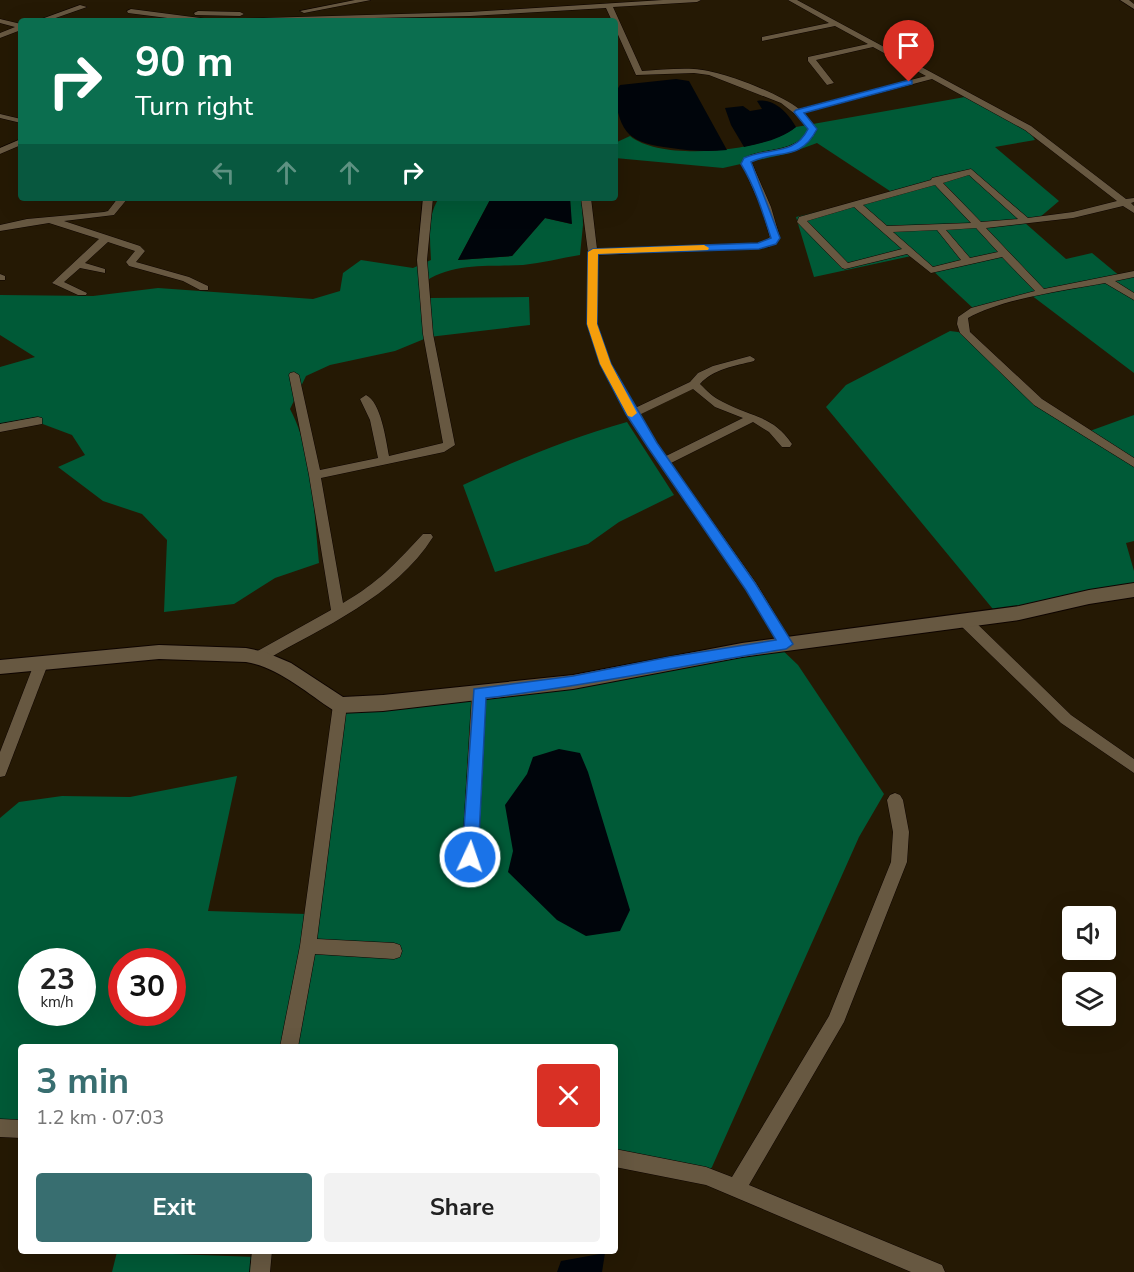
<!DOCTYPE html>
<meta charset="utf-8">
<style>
:root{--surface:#fff;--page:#f2f2f2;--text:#222;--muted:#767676;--accent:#386e70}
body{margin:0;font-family:"Nunito Sans",sans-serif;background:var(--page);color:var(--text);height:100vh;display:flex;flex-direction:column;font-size:22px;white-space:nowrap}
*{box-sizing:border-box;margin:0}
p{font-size:20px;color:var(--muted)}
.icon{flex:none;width:33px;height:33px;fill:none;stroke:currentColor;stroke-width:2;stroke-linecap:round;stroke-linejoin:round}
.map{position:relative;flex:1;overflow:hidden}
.sheet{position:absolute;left:18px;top:1044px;width:600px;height:210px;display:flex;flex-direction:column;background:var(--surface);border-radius:6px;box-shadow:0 6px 24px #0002}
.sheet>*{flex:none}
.guide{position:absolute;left:18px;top:18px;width:600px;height:183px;border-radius:6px;box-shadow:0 6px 24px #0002;background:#0b6e4f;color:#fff;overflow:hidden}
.buttons{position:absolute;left:1062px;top:906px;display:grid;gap:12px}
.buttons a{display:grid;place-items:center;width:54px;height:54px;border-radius:6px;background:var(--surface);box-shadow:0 6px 24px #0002;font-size:30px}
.speed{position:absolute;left:18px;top:948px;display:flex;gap:12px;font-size:30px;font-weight:700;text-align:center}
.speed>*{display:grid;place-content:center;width:78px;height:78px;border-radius:50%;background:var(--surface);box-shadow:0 6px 24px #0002;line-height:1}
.speed small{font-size:15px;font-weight:400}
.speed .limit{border:9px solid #d22;background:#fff;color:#111}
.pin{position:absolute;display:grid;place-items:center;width:51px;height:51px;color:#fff;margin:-62px -26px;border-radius:50% 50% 50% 0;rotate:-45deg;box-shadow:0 0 6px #0007}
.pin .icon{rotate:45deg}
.me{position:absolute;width:66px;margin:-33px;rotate:3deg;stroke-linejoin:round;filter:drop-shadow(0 0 4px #0008)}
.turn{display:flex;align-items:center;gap:21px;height:126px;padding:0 18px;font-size:27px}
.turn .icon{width:78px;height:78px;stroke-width:2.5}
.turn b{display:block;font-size:42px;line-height:51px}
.lanes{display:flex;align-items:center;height:57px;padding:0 18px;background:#0003;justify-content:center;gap:30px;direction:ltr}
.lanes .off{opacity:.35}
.round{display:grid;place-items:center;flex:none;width:63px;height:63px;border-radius:6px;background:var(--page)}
.overview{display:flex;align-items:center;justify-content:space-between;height:102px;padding:0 18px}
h1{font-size:36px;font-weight:700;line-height:45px;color:var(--accent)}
.action{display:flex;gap:12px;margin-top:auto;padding:12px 18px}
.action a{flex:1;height:69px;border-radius:6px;background:var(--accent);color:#fff;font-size:24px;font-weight:700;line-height:69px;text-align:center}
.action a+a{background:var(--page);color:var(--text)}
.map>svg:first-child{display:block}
</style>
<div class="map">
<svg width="1134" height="1272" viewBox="0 0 1134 1272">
<rect width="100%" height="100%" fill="#251904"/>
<g fill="#005a37" fill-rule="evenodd">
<path d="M 965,97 L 1027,128 L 1035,140 L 995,147 L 1059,201 L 1039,218 L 1024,222 L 1066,259 L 1092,253 L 1121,277 L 1134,274 L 1134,373 L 1031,295 L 975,310 L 916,255 L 814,277 L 796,217 L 893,193 L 817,143 L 790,153 L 723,168 L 615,158 L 615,143 L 630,136 C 662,162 764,152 796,127 Z"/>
<path d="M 439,198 L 491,198 L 458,260 L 512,256 L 545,218 L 571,224 L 570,198 L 582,198 L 583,225 L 580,255 C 561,258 542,263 523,265 C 490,267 455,262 426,281 L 430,298 L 529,297 L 530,325 L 429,337 L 395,351 L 330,365 L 306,376 L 290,409 C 313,452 314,514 319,563 L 275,578 L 234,604 L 164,612 L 167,540 L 142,514 L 103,501 L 58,467 L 85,455 L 72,435 L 40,423 L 0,429 L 0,367 L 35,357 L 0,335 L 0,295 L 93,296 L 158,288 L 313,299 L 340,291 L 343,273 L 361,260 L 413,268 L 431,260 C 430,238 427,216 439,198 Z"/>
<path d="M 950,331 L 966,333 L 1039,402 L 1087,432 L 1134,415 L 1134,541 L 1126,543 L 1134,571 L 1134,590 L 997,614 L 826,407 L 846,385 Z"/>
<path d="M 627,422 L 674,495 L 619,522 L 588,544 L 495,572 L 463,485 C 517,460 570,438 627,422 Z"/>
<path d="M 777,645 L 798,665 L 884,794 L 859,837 L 712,1167 L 709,1171 L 615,1153 L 615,1047 L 21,1047 L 21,1122 L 0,1122 L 0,818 L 19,802 L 62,796 L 130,797 L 237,776 L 208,911 L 306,914 L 340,703 L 575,680 ZM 32,962 L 82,962 L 82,1012 L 32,1012 ZM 122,962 L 172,962 L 172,1012 L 122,1012 Z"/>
<path d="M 117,1252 L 256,1257 L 254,1272 L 112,1272 Z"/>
</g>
<g fill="#00050b">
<path d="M 676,79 L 689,81 L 727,150 C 708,152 690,151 671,148 C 631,143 619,135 615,93 L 620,85 Z"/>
<path d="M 757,101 C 774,98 788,113 796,127 C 781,139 763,143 744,147 L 731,125 L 725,108 L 743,106 L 750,111 L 762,109 Z"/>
<path d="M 491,198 L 570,198 L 572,224 L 545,218 L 512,256 L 458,260 Z"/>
<path d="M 559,749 L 580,753 L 588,772 L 630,910 L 620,931 L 586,936 L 557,920 L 508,872 L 513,851 L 505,805 L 527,774 L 533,757 Z"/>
<path d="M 605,1253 L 602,1272 L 557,1272 L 561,1261 Z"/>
</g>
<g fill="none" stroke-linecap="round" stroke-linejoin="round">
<defs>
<g id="street">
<path d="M 355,0 L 371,0 L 304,13 L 300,11 Z"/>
<path d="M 663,0 L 701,0 L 697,2 L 613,7 L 642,71 C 659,70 677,68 694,69 C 720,70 779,93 799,109 L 926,76 L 873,47 L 816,60 L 834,83 L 827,85 L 808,61 L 808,57 L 868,44 L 835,26 L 762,41 L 762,37 L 829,23 L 788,0 L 797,0 L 1031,126 L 1126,199 L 1134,198 L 1134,202 L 1131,203 L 1134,206 L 1134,213 L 1123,206 L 1073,218 L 986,228 L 1044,289 L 1134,271 L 1134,277 L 1115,281 L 1134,293 L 1134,300 L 1105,283 C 1066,290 1001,299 968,318 L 970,332 L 1042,399 L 1134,458 L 1134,467 L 1034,405 L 960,333 L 957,324 L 958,317 L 971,308 L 1035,291 L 1002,257 L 931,273 L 907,254 L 845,269 L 842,268 L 797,222 L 799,217 L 931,180 L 932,178 L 971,169 L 1028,218 L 1073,212 L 1117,201 L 1025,130 L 932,79 L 803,113 L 817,129 C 802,160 777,148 751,161 L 771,207 L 780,238 L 769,247 L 598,255 L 597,325 L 611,364 L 635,408 L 690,382 L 698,373 L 713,366 L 750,356 L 755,359 L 754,361 C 735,366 713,369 700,384 C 707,391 714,398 723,402 C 750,417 773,415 792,444 L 790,447 L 782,447 L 769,432 L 753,422 L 671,463 L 756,583 L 793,644 L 791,648 L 781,648 L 746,589 L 626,414 L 601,364 L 587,325 L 588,252 L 581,198 L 591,198 L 597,249 L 763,243 L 770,237 L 761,207 L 742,164 L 744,158 C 766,147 796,154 809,129 L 795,114 L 781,103 L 709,75 L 694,73 L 636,75 L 615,28 L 615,21 L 612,21 L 606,8 L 470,16 L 225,21 L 229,19 L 470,12 ZM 969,175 L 1018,219 L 981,222 L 943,183 ZM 935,185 L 971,223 L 887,226 L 863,205 ZM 854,207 L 902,249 L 848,263 L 807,221 ZM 976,228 L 998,252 L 970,258 L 946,230 ZM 937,230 L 961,260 L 933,267 L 893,232 ZM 693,389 L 715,407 L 743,418 L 666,456 L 639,415 Z"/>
<path d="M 1120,0 L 1129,0 L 1134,4 L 1134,9 Z"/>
<path d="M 80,5 L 87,7 L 47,21 L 36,21 Z"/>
<path d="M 131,9 L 208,19 L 212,21 L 191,21 L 128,13 L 127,11 Z"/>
<path d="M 198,11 L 240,12 L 244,14 L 240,16 L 195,15 L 194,13 Z"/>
<path d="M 0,19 L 21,24 L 21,30 L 0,38 L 0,33 L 15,27 L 0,23 Z"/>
<path d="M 0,114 L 21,119 L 21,123 L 0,118 Z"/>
<path d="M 21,139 L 21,145 L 0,154 L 0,148 Z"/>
<path d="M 118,198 L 128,198 L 114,215 L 64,221 L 140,246 L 145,251 L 136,262 L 189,277 L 208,286 L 208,290 L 200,290 L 183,281 L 129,266 L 126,262 L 135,251 L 108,242 L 85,263 L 105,269 L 105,273 L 80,268 L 64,282 L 87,293 L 86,295 L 78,295 L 52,283 L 99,239 L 49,223 L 0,231 L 0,225 L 27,219 L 104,212 L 108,211 Z"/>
<path d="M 423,198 L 433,198 L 427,260 L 433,334 L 455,445 L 444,452 L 321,478 L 343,603 C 379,582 395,564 423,534 L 431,534 L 433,537 C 395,597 323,627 264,661 L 254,661 L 252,657 L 254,653 L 331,610 L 309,475 L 289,375 L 290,373 L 294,372 L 299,375 L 320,470 L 378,458 L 370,420 L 360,399 L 366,395 C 381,402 386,440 389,456 L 443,443 L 423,334 L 417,260 Z"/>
<path d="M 0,274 L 5,276 L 5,280 L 0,280 Z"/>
<path d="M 38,417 L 42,418 L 42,424 L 0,432 L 0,424 Z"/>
<path d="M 964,615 L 969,616 L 1071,715 L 1134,759 L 1134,773 L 1061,723 L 959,624 L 957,620 Z"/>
<path d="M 41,659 L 46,660 L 48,664 L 7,771 L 5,776 L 0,777 L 0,752 L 34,664 L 36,660 Z"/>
<path d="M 479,688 L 484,690 L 486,694 L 478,857 L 476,862 L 470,864 L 464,862 L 462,857 L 472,694 L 474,690 Z"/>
<path d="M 340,699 L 345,701 L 347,705 L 317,939 L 394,943 L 400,945 L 402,951 L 400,957 L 394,959 L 315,954 L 298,1047 L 280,1047 L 300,946 L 333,705 L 335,701 Z"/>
<path d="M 895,793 L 900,795 L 903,800 L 909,832 L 907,862 L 844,1022 L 749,1185 L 942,1265 L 945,1272 L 911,1272 L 706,1185 L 615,1167 L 615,1149 L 706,1167 L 732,1177 L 829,1016 L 891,862 L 893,832 L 887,800 L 890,795 Z"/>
<path d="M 0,1119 L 21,1120 L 21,1138 L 0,1137 Z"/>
<path d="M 252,1251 L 272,1251 L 270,1272 L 250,1272 Z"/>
</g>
<path id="secondary" d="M 1134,583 L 1134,597 L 1089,604 L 1019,620 L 742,657 L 573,689 L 383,711 L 340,713 L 333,710 C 307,693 278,667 246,662 L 159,659 L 0,674 L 0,660 L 159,645 L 246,648 L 265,652 L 291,663 L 343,697 L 383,695 L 573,675 L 742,643 L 1019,606 L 1089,590 Z"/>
</defs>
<use href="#street" stroke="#0e0400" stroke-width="1"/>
<use href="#secondary" stroke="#0e0400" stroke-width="2"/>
<use href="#street" fill="#675841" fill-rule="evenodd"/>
<use href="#secondary" fill="#675841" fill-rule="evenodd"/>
</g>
<path fill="#1a73e8" stroke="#114b97" stroke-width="1.5" d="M 909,80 L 912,81 L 912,84 L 804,113 L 817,129 C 800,162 779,149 751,162 L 780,238 L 776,244 L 759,249 L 598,254 L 597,324 L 611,364 L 657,443 L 755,583 L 793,644 L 786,649 C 686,665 586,686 486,698 L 478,857 L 475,862 L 470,864 L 464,862 L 462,857 L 474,689 L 573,676 L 669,657 L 776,640 L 746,590 L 649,449 L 626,414 L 600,364 L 587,324 L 588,252 L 593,249 L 758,243 L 771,238 C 763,213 755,187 741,164 L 744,158 C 769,147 795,156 808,129 L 794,112 L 796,110 Z"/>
<path fill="#f59e0b" d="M 704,245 L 709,248 L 708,250 L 598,254 L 597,324 L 611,364 L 637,413 L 632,417 L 628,416 L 600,364 L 587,324 L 588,252 L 593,249 Z"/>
</svg>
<div class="buttons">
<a><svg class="icon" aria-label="sound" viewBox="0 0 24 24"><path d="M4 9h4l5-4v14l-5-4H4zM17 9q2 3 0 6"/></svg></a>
<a><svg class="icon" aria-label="layers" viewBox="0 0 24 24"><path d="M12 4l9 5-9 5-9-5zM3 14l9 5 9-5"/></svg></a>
</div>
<div class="speed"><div>23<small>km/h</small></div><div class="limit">30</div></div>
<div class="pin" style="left:909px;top:82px;background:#d93025"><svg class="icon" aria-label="arrive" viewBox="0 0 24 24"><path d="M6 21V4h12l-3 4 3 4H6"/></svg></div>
<svg class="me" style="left:470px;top:857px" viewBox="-20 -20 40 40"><circle r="17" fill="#1a73e8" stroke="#fff" stroke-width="3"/><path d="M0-11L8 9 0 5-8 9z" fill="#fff"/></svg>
<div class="guide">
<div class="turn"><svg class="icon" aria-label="right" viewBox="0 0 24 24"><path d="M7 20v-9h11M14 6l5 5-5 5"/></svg><div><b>90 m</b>Turn right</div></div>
<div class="lanes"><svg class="icon off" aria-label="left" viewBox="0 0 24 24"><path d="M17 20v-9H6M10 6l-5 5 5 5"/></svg><svg class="icon off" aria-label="ahead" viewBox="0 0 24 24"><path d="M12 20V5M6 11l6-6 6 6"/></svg><svg class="icon off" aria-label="ahead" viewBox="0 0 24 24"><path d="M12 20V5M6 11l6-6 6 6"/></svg><svg class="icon" aria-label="right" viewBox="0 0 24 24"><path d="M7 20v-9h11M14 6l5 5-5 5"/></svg></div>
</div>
<section class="sheet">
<div class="overview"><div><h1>3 min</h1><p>1.2 km · 07:03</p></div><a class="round" style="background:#d93025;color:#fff"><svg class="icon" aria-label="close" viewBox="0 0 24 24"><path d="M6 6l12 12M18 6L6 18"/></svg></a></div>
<div class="action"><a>Exit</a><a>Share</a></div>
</section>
</div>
